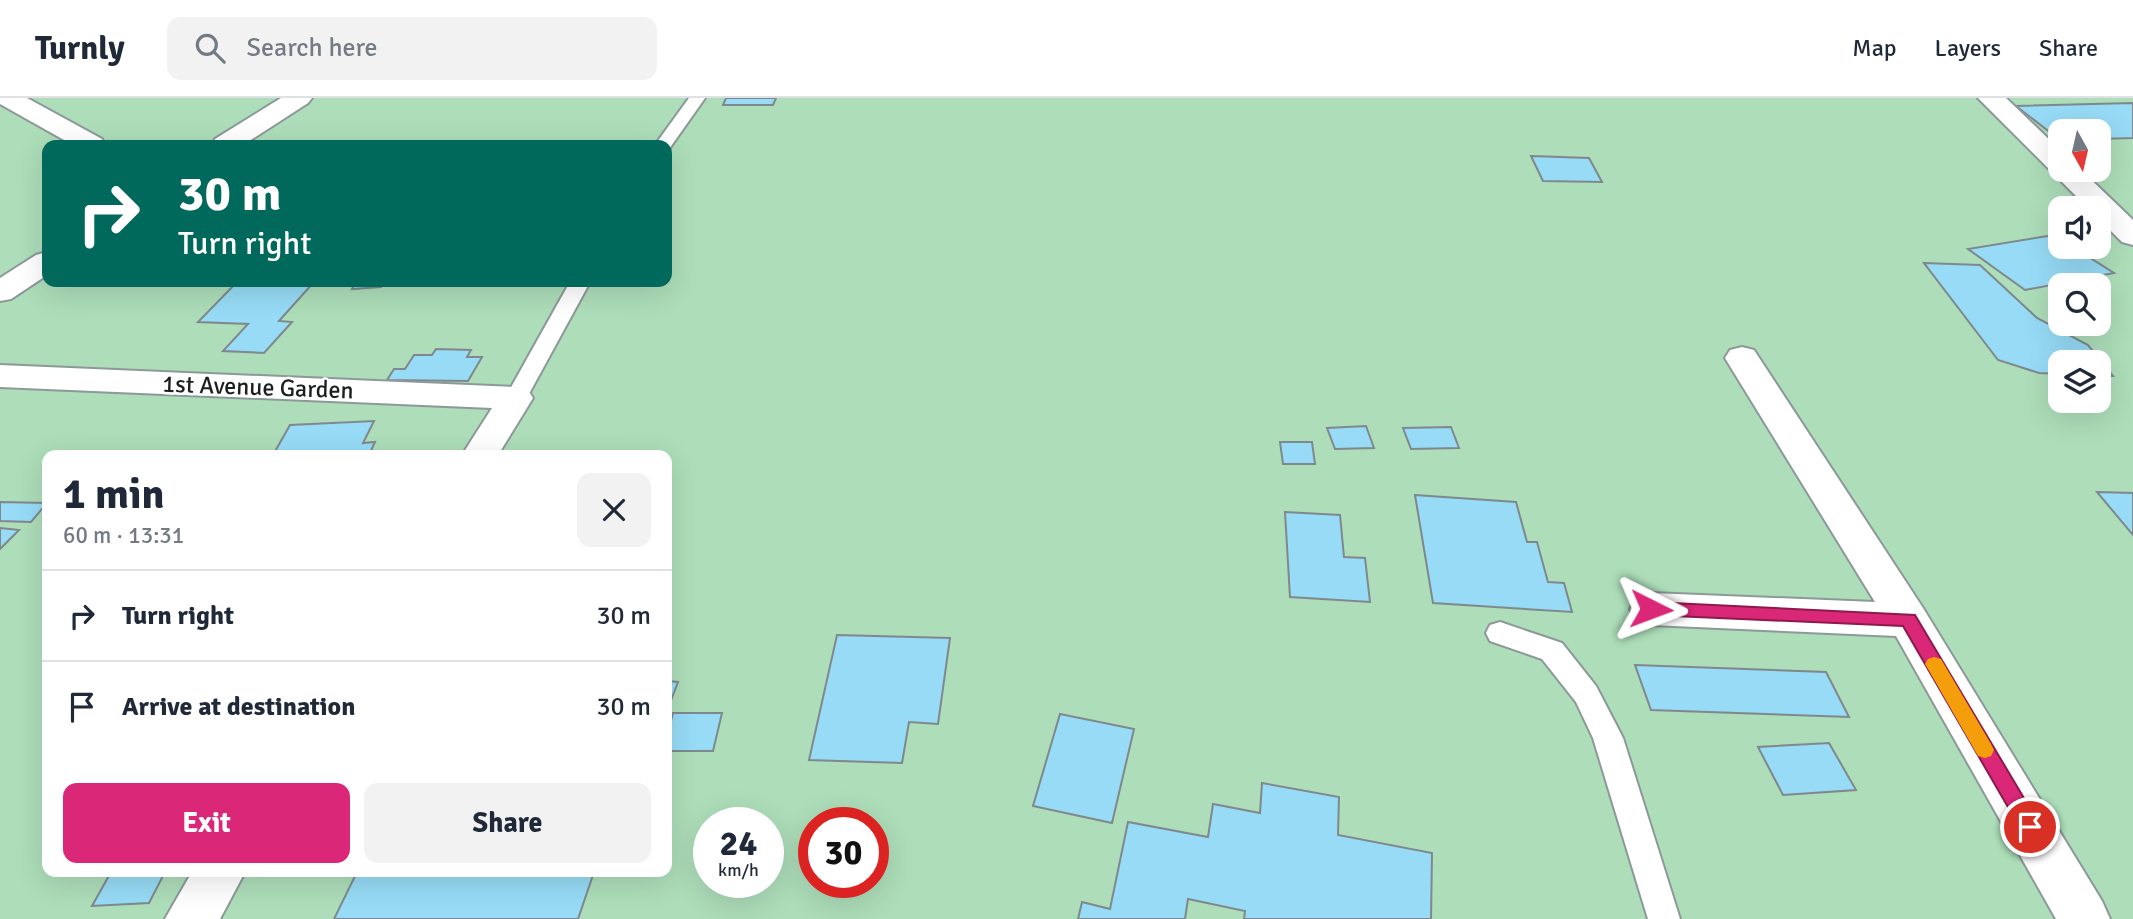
<!DOCTYPE html>
<meta charset="utf-8">
<style>
:root{--surface:#fff;--page:#f2f2f3;--text:#1f2937;--muted:#747a83;--line:#e0e1e3;--accent:#db2777}
body{margin:0;font-family:Signika,sans-serif;background:var(--page);color:var(--text);height:100vh;display:flex;flex-direction:column;font-size:26px;white-space:nowrap}
*{box-sizing:border-box;margin:0}
p{font-size:23px;color:var(--muted)}
.icon{flex:none;width:38px;height:38px;fill:none;stroke:currentColor;stroke-width:2;stroke-linecap:round;stroke-linejoin:round}
.map{position:relative;flex:1;overflow:hidden}
.details{position:absolute;left:42px;top:352px;width:630px;height:427px;display:flex;flex-direction:column;background:var(--surface);border-radius:14px;box-shadow:0 7px 28px #0002}
.details>*{flex:none}
.banner{position:absolute;left:42px;top:42px;width:630px;height:147px;border-radius:14px;box-shadow:0 7px 28px #0002;background:#00695c;color:#fff;overflow:hidden}
.needle{width:46px;rotate:172deg}
.controls{position:absolute;left:2048px;top:21px;display:grid;gap:14px}
.controls a{display:grid;place-items:center;width:63px;height:63px;border-radius:14px;background:var(--surface);box-shadow:0 7px 28px #0002;font-size:35px}
.speed{position:absolute;left:693px;top:709px;display:flex;gap:14px;font-size:35px;font-weight:700;text-align:center}
.speed>*{display:grid;place-content:center;width:91px;height:91px;border-radius:50%;background:var(--surface);box-shadow:0 7px 28px #0002;line-height:1}
.speed small{font-size:18px;font-weight:400}
.speed .limit{border:10px solid #d22;background:#fff;color:#111}
.pin{position:absolute;display:grid;place-items:center;width:60px;height:60px;color:#fff;margin:-30px;border:4px solid #fff;border-radius:50%;box-shadow:0 2px 7px #0007}
.me{position:absolute;width:77px;margin:-38px;rotate:93deg;stroke-linejoin:round;filter:drop-shadow(0 0 5px #0008)}
.turn{display:flex;align-items:center;gap:24px;height:147px;padding:0 21px;font-size:32px}
.turn .icon{width:91px;height:91px;stroke-width:2.5}
.turn b{display:block;font-size:49px;line-height:60px}
.round{display:grid;place-items:center;flex:none;width:74px;height:74px;border-radius:14px;background:var(--page)}
.headline{display:flex;align-items:center;justify-content:space-between;height:119px;padding:0 21px}
h1{font-size:42px;font-weight:700;line-height:52px}
.primary-button{display:flex;gap:14px;margin-top:auto;padding:14px 21px}
.primary-button a{flex:1;height:80px;border-radius:14px;background:var(--accent);color:#fff;font-size:28px;font-weight:700;line-height:80px;text-align:center}
.primary-button a+a{background:var(--page);color:var(--text)}
ul{padding:0;list-style:none}
li{display:flex;align-items:center;gap:21px;height:91px;padding:0 21px;border-top:2px solid var(--line)}
li div{flex:1}
li b{display:block;font-size:26px}
li em{font-style:normal}
header{display:flex;align-items:center;gap:42px;box-sizing:border-box;height:98px;padding:0 35px;background:var(--surface);border-bottom:2px solid var(--line)}
header strong{font-size:33px}
nav{display:flex;gap:38px;margin-inline-start:auto;font-size:24px}
.search{width:490px;height:63px;background:var(--page);display:flex;align-items:center;gap:18px;box-sizing:border-box;padding:0 24px;border-radius:14px;color:var(--muted);font-size:26px}
.map>svg:first-child{display:block}
</style>
<header>
<strong>Turnly</strong>
<div class="search"><svg class="icon" aria-label="search" viewBox="0 0 24 24"><circle cx="10" cy="10" r="6"/><path d="M15 15l6 6"/></svg>Search here</div>
<nav><a>Map</a><a>Layers</a><a>Share</a></nav>
</header>
<div class="map">
<svg width="2133" height="821" viewBox="0 0 2133 821">
<rect width="100%" height="100%" fill="#eaf6f6"/>
<path fill="#adddb9" fill-rule="evenodd" d="M 0,0 L 2133,0 L 2133,821 L 0,821 ZM 2060,33 L 2098,33 L 2098,72 L 2060,72 ZM 47,47 L 667,47 L 667,184 L 47,184 ZM 2060,110 L 2098,110 L 2098,149 L 2060,149 ZM 2060,187 L 2098,187 L 2098,226 L 2060,226 ZM 2060,264 L 2098,264 L 2098,303 L 2060,303 ZM 47,357 L 667,357 L 667,774 L 47,774 ZM 709,724 L 768,724 L 768,784 L 709,784 ZM 814,724 L 873,724 L 873,784 L 814,784 Z"/>
<g fill="#97dbf6" stroke="#7f898d" stroke-width="2">
<path d="M 726,0 L 776,0 L 773,7 L 723,7 Z"/>
<path d="M 2133,5 L 2133,40 L 2098,41 L 2098,33 L 2060,33 L 2060,42 L 2016,8 Z"/>
<path d="M 1531,58 L 1589,60 L 1602,84 L 1543,83 Z"/>
<path d="M 2054,137 L 2060,140 L 2060,149 L 2073,149 L 2114,175 L 2025,192 L 1968,151 Z"/>
<path d="M 1924,165 L 1980,167 L 2037,220 L 2088,247 L 2113,278 L 2098,278 L 2098,264 L 2060,264 L 2060,276 L 2039,275 L 1998,262 Z"/>
<path d="M 237,184 L 314,184 L 279,223 L 292,224 L 264,255 L 223,253 L 248,226 L 198,224 Z"/>
<path d="M 356,184 L 384,184 L 381,189 L 352,191 Z"/>
<path d="M 436,251 L 471,252 L 467,259 L 482,259 L 468,283 L 387,282 L 394,271 L 405,271 L 414,257 L 432,257 Z"/>
<path d="M 374,323 L 363,345 L 375,344 L 369,357 L 273,357 L 290,327 Z"/>
<path d="M 1366,328 L 1374,350 L 1335,351 L 1327,330 Z"/>
<path d="M 1451,329 L 1459,350 L 1411,351 L 1403,330 Z"/>
<path d="M 1280,344 L 1312,344 L 1315,366 L 1283,366 Z"/>
<path d="M 2097,394 L 2133,395 L 2133,437 Z"/>
<path d="M 1415,397 L 1516,404 L 1527,444 L 1537,444 L 1548,484 L 1564,485 L 1572,514 L 1433,505 Z"/>
<path d="M 0,404 L 47,405 L 31,424 L 0,423 Z"/>
<path d="M 1285,414 L 1340,417 L 1344,459 L 1365,460 L 1370,504 L 1290,499 Z"/>
<path d="M 0,430 L 19,432 L 0,451 Z"/>
<path d="M 837,537 L 950,540 L 938,626 L 909,624 L 902,665 L 809,662 Z"/>
<path d="M 1635,567 L 1826,574 L 1849,619 L 1651,612 Z"/>
<path d="M 667,583 L 678,584 L 667,613 Z"/>
<path d="M 673,615 L 722,615 L 713,653 L 667,653 L 667,639 Z"/>
<path d="M 1060,616 L 1134,631 L 1112,725 L 1033,708 Z"/>
<path d="M 1829,645 L 1856,692 L 1783,697 L 1758,649 Z"/>
<path d="M 1262,685 L 1339,699 L 1338,737 L 1432,755 L 1431,821 L 1244,821 L 1245,813 L 1188,801 L 1185,821 L 1078,821 L 1082,804 L 1110,811 L 1128,724 L 1208,739 L 1213,706 L 1260,715 Z"/>
<path d="M 111,774 L 165,774 L 149,805 L 92,808 Z"/>
<path d="M 357,774 L 594,774 L 578,821 L 334,821 Z"/>
</g>
<g fill="none" stroke-linecap="round" stroke-linejoin="round">
<defs>
<g id="service">
<path d="M 689,0 L 705,0 L 669,51 L 667,51 L 667,47 L 655,47 Z"/>
<path d="M 570,184 L 590,184 L 524,305 L 516,307 L 508,305 L 505,300 Z"/>
<path d="M 1500,524 L 1562,545 L 1596,588 L 1623,640 L 1680,821 L 1648,821 L 1593,640 L 1576,604 L 1542,561 L 1490,543 L 1486,535 L 1490,527 Z"/>
</g>
<g id="minor">
<path d="M 0,0 L 27,0 L 102,41 L 105,47 L 73,47 L 0,6 Z"/>
<path d="M 1978,0 L 2006,0 L 2060,52 L 2060,72 L 2081,72 L 2133,122 L 2133,147 L 2122,144 L 2098,120 L 2098,110 L 2088,110 Z"/>
<path d="M 1742,249 L 1754,252 L 1923,510 L 2102,803 L 2110,821 L 2056,821 L 1896,538 L 1651,527 L 1636,522 L 1630,511 L 1636,500 L 1651,495 L 1875,504 L 1725,260 L 1730,252 Z"/>
<path d="M 0,267 L 516,289 L 528,292 L 533,300 L 498,357 L 462,357 L 492,310 L 0,289 Z"/>
<path d="M 192,774 L 245,774 L 220,821 L 165,821 Z"/>
</g>
<g id="tertiary">
<path d="M 281,0 L 312,0 L 308,5 L 243,47 L 212,47 L 215,41 Z"/>
<path d="M 47,154 L 47,177 L 11,201 L 0,203 L 0,180 L 36,157 Z"/>
</g>
</defs>
<use href="#service" stroke="#8d9999" stroke-width="4"/>
<use href="#minor" stroke="#8d9999" stroke-width="4"/>
<use href="#tertiary" stroke="#8d9999" stroke-width="4"/>
<use href="#service" fill="#fff" fill-rule="evenodd"/>
<use href="#minor" fill="#fff" fill-rule="evenodd"/>
<use href="#tertiary" fill="#fff" fill-rule="evenodd"/>
</g>
<path fill="#db2777" stroke="#8e194d" stroke-width="2" d="M 1651,504 L 1915,517 L 2037,722 L 2040,729 L 2037,735 L 2030,738 L 2023,735 L 1903,528 L 1651,517 L 1645,515 L 1643,511 L 1645,506 Z"/>
<path fill="#f59e0b" d="M 1934,559 L 1941,561 L 1991,646 L 1994,652 L 1991,658 L 1985,660 L 1978,658 L 1928,571 L 1925,566 L 1928,561 Z"/>
<g text-anchor="middle" stroke-width="5" stroke-linejoin="round" paint-order="stroke">
<g font-size="24" fill="#1b1f1f" stroke="#fff">
<text transform="translate(258 289) rotate(2)" y="8">1st Avenue Garden</text>
</g>
</g>
</svg>
<div class="controls">
<a><svg class="needle" viewBox="-14 -14 28 28"><path d="M0-13l5 13h-10z" fill="#e53935"/><path d="M0 13l5-13h-10z" fill="#747a83"/></svg></a>
<a><svg class="icon" aria-label="sound" viewBox="0 0 24 24"><path d="M4 9h4l5-4v14l-5-4H4zM17 9q2 3 0 6"/></svg></a>
<a><svg class="icon" aria-label="search" viewBox="0 0 24 24"><circle cx="10" cy="10" r="6"/><path d="M15 15l6 6"/></svg></a>
<a><svg class="icon" aria-label="layers" viewBox="0 0 24 24"><path d="M12 4l9 5-9 5-9-5zM3 14l9 5 9-5"/></svg></a>
</div>
<div class="speed"><div>24<small>km/h</small></div><div class="limit">30</div></div>
<div class="pin" style="left:2030px;top:729px;background:#d93025"><svg class="icon" aria-label="arrive" viewBox="0 0 24 24"><path d="M6 21V4h12l-3 4 3 4H6"/></svg></div>
<svg class="me" style="left:1651px;top:511px" viewBox="-20 -20 40 40"><path d="M0-17L14 15 0 8-14 15z" fill="#db2777" stroke="#fff" stroke-width="4"/></svg>
<div class="banner">
<div class="turn"><svg class="icon" aria-label="right" viewBox="0 0 24 24"><path d="M7 20v-9h11M14 6l5 5-5 5"/></svg><div><b>30 m</b>Turn right</div></div>
</div>
<section class="details">
<div class="headline"><div><h1>1 min</h1><p>60 m · 13:31</p></div><a class="round"><svg class="icon" aria-label="close" viewBox="0 0 24 24"><path d="M6 6l12 12M18 6L6 18"/></svg></a></div>
<ul>
<li><svg class="icon" aria-label="right" viewBox="0 0 24 24"><path d="M7 20v-9h11M14 6l5 5-5 5"/></svg><div><b>Turn right</b></div><em>30 m</em></li>
<li><svg class="icon" aria-label="arrive" viewBox="0 0 24 24"><path d="M6 21V4h12l-3 4 3 4H6"/></svg><div><b>Arrive at destination</b></div><em>30 m</em></li>
</ul>
<div class="primary-button"><a>Exit</a><a>Share</a></div>
</section>
</div>
